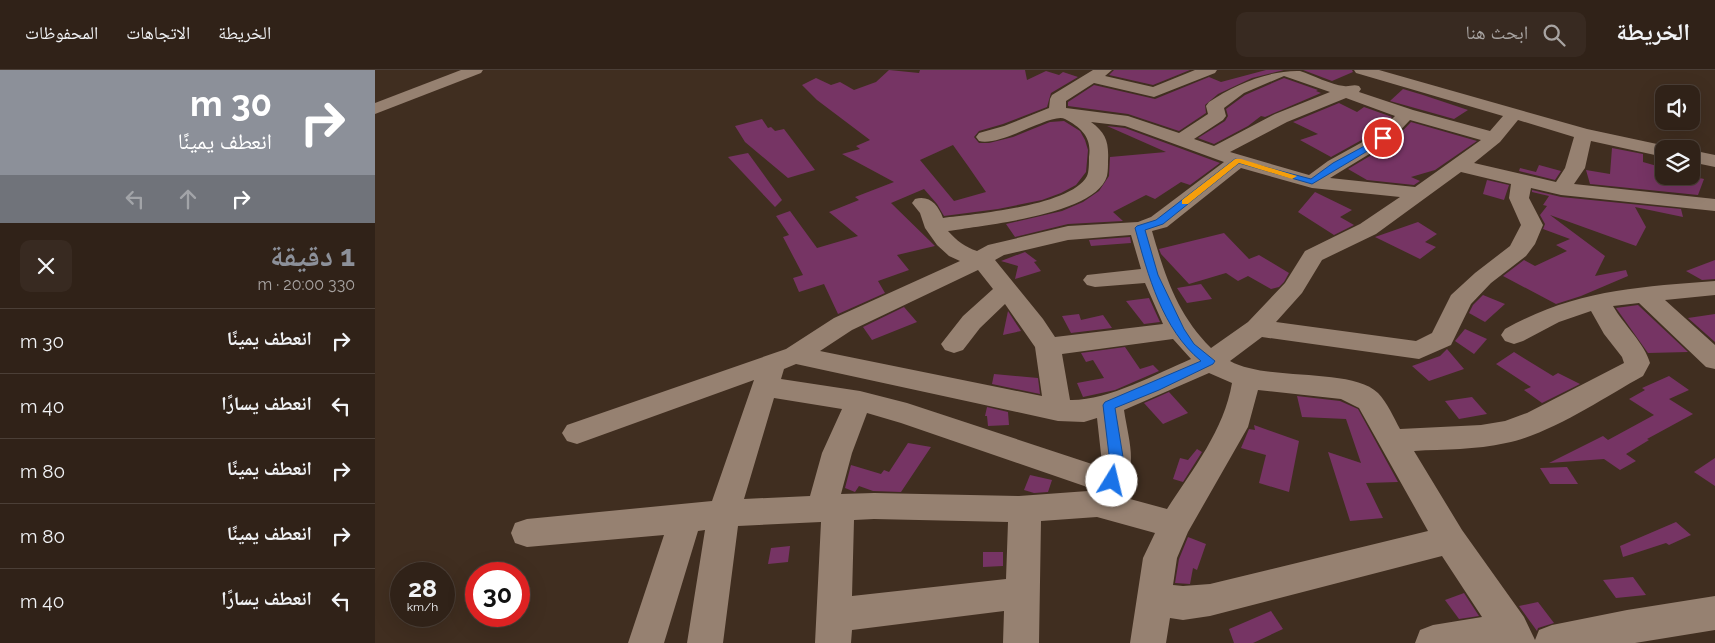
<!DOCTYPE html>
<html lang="ar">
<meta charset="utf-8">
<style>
:root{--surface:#302218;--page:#382a21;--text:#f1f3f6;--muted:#a8a4a2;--line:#4b3f37;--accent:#8c9099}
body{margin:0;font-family:Raleway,"Noto Naskh Arabic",sans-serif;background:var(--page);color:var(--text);direction:rtl;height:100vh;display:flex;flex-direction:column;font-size:19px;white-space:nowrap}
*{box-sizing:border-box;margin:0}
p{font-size:16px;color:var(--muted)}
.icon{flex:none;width:28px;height:28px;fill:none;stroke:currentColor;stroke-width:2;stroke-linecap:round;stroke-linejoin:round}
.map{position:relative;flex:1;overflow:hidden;direction:ltr}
.details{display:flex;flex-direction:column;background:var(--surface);width:375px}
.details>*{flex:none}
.banner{background:#8c9099;color:#fff;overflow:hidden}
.fabs{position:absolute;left:1280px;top:15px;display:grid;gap:10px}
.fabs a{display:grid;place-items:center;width:45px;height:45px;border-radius:10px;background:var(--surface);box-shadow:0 5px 20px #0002,0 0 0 1px var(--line);font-size:25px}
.speed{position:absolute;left:15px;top:492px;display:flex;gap:10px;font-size:25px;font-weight:700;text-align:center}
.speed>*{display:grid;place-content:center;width:65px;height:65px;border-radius:50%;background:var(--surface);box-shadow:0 5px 20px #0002,0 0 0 1px var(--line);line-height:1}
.speed small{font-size:12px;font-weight:400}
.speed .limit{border:8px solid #d22;background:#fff;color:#111}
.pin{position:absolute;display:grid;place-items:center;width:42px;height:42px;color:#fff;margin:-21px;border:2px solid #fff;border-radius:50%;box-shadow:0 1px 5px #0007}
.me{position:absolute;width:55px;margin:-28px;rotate:9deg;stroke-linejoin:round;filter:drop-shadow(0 0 4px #0008)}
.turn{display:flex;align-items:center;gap:18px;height:105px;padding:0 20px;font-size:22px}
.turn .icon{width:65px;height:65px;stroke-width:2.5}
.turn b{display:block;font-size:35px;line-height:42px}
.lanes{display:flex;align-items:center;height:48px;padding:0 20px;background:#0003;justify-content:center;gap:25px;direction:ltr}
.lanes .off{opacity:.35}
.round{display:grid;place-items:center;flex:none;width:52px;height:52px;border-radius:10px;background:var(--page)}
.head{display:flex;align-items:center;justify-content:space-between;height:85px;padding:0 20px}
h1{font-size:30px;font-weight:700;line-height:38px;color:var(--accent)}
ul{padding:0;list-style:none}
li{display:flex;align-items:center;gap:15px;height:65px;padding:0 20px;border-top:1px solid var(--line)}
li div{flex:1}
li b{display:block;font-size:19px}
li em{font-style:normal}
header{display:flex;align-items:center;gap:30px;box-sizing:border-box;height:70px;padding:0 25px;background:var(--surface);border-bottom:1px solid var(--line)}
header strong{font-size:24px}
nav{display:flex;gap:28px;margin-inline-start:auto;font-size:18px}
.search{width:350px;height:45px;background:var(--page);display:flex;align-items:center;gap:12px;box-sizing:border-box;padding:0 18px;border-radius:10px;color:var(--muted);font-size:19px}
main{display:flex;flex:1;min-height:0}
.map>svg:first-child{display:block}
</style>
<header>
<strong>الخريطة</strong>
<div class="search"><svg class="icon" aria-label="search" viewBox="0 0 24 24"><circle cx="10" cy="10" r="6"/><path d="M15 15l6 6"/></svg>ابحث هنا</div>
<nav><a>الخريطة</a><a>الاتجاهات</a><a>المحفوظات</a></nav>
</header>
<main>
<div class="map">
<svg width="1340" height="573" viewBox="0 0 1340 573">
<rect width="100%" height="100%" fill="#402e20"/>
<g fill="#763464" fill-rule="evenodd">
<path d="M 514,0 L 544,3 L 545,0 L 650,0 L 652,10 L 671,1 L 684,5 L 688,2 L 703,7 L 676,23 L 672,37 L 628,54 L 604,61 L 599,67 L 604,73 L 614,73 L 638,67 L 675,52 L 689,51 L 705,61 L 710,70 L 713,80 L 711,102 L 701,115 L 686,123 L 667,130 L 623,139 L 569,146 L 562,134 L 549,119 L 516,133 L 560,176 L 522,185 L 534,200 L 503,211 L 510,223 L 463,244 L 449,214 L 424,222 L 418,208 L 428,205 L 408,167 L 414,165 L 401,146 L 415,141 L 442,178 L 483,166 L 454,142 L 484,130 L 480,127 L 519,112 L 467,84 L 485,79 L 481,76 L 495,70 L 442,30 L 427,15 L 441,8 L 456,15 L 465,12 L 479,20 L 501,12 ZM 578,75 L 593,96 L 611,122 L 579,131 L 545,90 Z"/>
<path d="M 739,0 L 815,0 L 778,15 L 734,5 Z"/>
<path d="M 891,0 L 909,0 L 877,8 L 843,24 L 830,35 L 831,43 L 804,61 L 753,44 L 693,36 L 693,32 L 719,15 L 780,29 L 834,7 L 846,12 Z"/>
<path d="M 928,0 L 977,0 L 978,2 L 957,11 Z"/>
<path d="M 909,8 L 943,20 L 941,21 L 946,23 L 890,47 L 886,46 L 873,56 L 839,74 L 823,68 L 850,51 L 853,46 L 851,39 L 870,25 Z"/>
<path d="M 1028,19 L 1048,25 L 1093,40 L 1079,49 L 1015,31 Z"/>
<path d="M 964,33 L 982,42 L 989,37 L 1017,47 L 1001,62 L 956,87 L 925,70 L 943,64 L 918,52 Z"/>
<path d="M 387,49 L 393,58 L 396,57 L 400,61 L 409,59 L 440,100 L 413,108 L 370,72 L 360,56 Z"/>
<path d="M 1036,52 L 1102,71 L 1060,100 L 1036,107 L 1045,111 L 1039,115 L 992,110 L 973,99 L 1015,74 Z"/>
<path d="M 732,56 L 750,58 L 845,93 L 815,115 L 806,112 L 780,129 L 771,125 L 738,142 L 748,151 L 693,154 L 640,167 L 631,154 L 687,141 L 708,132 L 724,121 L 734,106 L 735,87 L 791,82 Z"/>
<path d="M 1237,78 L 1268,84 L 1268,92 L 1289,98 L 1289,106 L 1316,106 L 1329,109 L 1323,125 L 1215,114 L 1211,100 L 1235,104 Z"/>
<path d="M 373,83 L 407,130 L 400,137 L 353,87 Z"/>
<path d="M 1164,95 L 1186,101 L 1180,110 L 1144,101 L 1145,98 L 1161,102 Z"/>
<path d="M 1112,110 L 1134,115 L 1129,130 L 1108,124 Z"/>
<path d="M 1157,120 L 1186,127 L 1306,139 L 1308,147 L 1260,137 L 1271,157 L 1261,176 L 1175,145 L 1230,186 L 1220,206 L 1251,200 L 1253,206 L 1206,226 L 1181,234 L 1128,206 L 1149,190 L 1160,196 L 1192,181 L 1181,175 L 1195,169 L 1168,159 L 1170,154 L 1165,145 L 1172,136 L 1168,135 L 1174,126 L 1157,122 Z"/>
<path d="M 940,122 L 977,140 L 965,147 L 979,155 L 959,165 L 923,142 Z"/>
<path d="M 1043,152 L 1062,164 L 1050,172 L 1061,177 L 1045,189 L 1000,167 Z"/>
<path d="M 849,163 L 874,189 L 884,185 L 914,203 L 909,212 L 904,217 L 896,219 L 873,206 L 863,211 L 851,203 L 814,214 L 786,184 L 784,179 Z"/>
<path d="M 755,167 L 756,173 L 716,176 L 714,170 Z"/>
<path d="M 650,182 L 662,191 L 659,192 L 666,201 L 640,209 L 643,196 L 626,191 Z"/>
<path d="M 1340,190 L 1340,209 L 1327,210 L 1311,201 Z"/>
<path d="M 826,214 L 837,229 L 812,233 L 802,218 Z"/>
<path d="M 1108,225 L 1130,234 L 1110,252 L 1094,243 L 1098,235 Z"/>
<path d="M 774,228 L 785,252 L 769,254 L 751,231 Z"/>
<path d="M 1263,235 L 1313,282 L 1273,283 L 1241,238 Z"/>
<path d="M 529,237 L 542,252 L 497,270 L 488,257 Z"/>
<path d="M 633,241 L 646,261 L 628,265 Z"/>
<path d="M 704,244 L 706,250 L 728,245 L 737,258 L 696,263 L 687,246 Z"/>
<path d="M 1340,244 L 1340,272 L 1313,248 Z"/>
<path d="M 1090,259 L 1112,269 L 1099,284 L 1080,271 Z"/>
<path d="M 750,277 L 765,299 L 778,295 L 784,301 L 740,320 L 708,327 L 702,313 L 729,308 L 718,290 L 711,292 L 706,283 Z"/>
<path d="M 1072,279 L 1089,299 L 1054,311 L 1037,296 L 1065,286 Z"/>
<path d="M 1139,282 L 1178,306 L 1183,303 L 1205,314 L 1167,333 L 1149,320 L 1156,317 L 1121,294 Z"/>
<path d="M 619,304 L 663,308 L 665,324 L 617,314 Z"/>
<path d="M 1294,306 L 1314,320 L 1294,329 L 1318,344 L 1272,369 L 1274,370 L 1251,384 L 1261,391 L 1245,400 L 1229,389 L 1174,393 L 1228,366 L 1233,370 L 1279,345 L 1254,329 L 1270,320 L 1267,318 Z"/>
<path d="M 794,322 L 813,343 L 788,354 L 769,333 Z"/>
<path d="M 922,326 L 965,331 L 983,339 L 1023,412 L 991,413 L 1008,448 L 975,451 L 953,382 L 986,393 L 971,349 L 927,347 Z"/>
<path d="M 1097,327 L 1112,344 L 1084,349 L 1070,331 Z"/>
<path d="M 612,337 L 633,342 L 634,355 L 613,356 L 612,346 L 610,346 Z"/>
<path d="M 879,355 L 924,371 L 914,422 L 884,413 L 891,385 L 866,378 L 874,359 L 880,360 Z"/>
<path d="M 533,373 L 556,377 L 526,422 L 498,421 L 484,416 L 480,422 L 470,418 L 476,395 L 506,404 L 509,400 L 514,402 Z"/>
<path d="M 822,379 L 827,382 L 808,412 L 798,409 L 805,388 L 813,390 Z"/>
<path d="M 1340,388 L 1340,416 L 1319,402 Z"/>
<path d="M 1192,397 L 1203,414 L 1175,414 L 1165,398 Z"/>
<path d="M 655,405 L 677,410 L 673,422 L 659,423 L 649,420 Z"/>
<path d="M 1301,452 L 1316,465 L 1294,475 L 1291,473 L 1248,487 L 1245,476 Z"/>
<path d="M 813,467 L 831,474 L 822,500 L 818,498 L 815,514 L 800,513 L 804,489 Z"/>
<path d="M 415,476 L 413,492 L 393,494 L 396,478 Z"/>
<path d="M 608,482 L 628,482 L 628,496 L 608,497 Z"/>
<path d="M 1258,507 L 1271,525 L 1241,528 L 1228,510 Z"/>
<path d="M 1089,523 L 1104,546 L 1084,549 L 1070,530 Z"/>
<path d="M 1163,532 L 1179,553 L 1163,558 L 1162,561 L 1144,536 Z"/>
<path d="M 896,541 L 908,559 L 878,573 L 859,573 L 854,559 Z"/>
</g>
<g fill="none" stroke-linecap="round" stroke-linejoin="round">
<g fill="#968171" fill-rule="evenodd">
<path d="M 86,0 L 108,0 L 106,3 L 0,44 L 0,33 Z"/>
<path d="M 718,0 L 737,0 L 730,6 L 778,17 L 820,0 L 842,0 L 840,3 L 779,27 L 719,13 L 691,31 L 691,38 L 753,46 L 804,63 L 833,44 L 831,36 L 834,32 C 859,15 894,0 925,1 C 938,5 956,15 969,16 C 974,17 978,14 984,16 L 986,19 L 984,22 L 1038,40 L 1115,61 L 1128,46 L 981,3 L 979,0 L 1004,0 L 1212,59 L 1296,77 L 1297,79 L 1289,79 L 1289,87 L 1216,71 L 1210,98 L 1199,114 L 1340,129 L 1340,141 L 1186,125 L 1156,118 L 1154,128 L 1168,155 L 1160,174 L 1151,186 L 1116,213 L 1096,234 L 1076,275 L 1044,289 L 887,267 L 855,291 C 893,312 976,297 1003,323 C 1012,332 1019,348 1025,359 L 1106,355 L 1130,351 L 1152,343 L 1249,293 L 1247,287 L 1229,264 L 1216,241 L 1184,252 L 1148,271 L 1139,274 L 1130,271 L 1126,265 L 1130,259 C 1200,220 1262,217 1340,211 L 1340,225 L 1290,230 L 1340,275 L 1340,299 L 1331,297 L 1264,233 L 1238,236 C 1249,255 1270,274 1275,293 L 1268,306 C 1228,328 1176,364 1131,373 C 1101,380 1069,379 1039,381 L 1087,460 L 1149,547 L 1160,570 L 1164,560 L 1177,555 L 1252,540 L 1340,526 L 1340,560 L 1260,573 L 1040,573 L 1045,560 L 1058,555 L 1107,547 L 1067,486 L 835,546 L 808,550 L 795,548 L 791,573 L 755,573 L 768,488 L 780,463 L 722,447 L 666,451 L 664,573 L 628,573 L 629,541 L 477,560 L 476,573 L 440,573 L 446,452 L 363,456 L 348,573 L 312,573 L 330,460 L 323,461 L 289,573 L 253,573 L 289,465 L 152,477 L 140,473 L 136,463 L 140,453 L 152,449 L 337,431 L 379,310 L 202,374 L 192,371 L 187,363 L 192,355 L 411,279 L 459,248 L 585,191 L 574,186 L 562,175 L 550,158 L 545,143 L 537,133 L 540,129 C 555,125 563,135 568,148 C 600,144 696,136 712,106 C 714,102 714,93 714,87 C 717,68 707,58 690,49 C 677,42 626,77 604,71 L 601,67 L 604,63 L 629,56 L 674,38 L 675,29 L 677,25 ZM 909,6 L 955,22 L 900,44 L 839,76 L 819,69 L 848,50 L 851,46 L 849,38 L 869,23 ZM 971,28 L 1020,46 L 1002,64 L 953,91 L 934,105 L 855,82 L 912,52 ZM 1035,50 L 1106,70 L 1040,117 L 955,108 L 1014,72 ZM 1143,50 L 1199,67 L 1190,98 L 1181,112 L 1099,93 L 1125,72 ZM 716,52 L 750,56 L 849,92 L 776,147 L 763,152 L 693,156 L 613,175 L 602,181 C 590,177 582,171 573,161 C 608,155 721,145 732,106 C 733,101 733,95 733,91 C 734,72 731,63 716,52 ZM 866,98 L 937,118 L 1025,127 L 985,154 L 930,181 L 910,213 L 873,252 L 836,278 C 802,244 790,206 777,161 L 792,157 ZM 1086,102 L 1136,114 L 1134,128 L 1146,155 L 1135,176 L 1100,203 L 1076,225 L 1057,263 L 1041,271 L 901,252 L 927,223 L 947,190 L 1001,164 ZM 756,165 L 766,199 L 712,205 L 708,210 L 712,215 L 720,217 L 770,213 L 788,254 L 680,267 L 668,249 L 620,190 L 629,185 L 693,170 ZM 603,200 L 618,219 L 588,246 L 566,274 L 570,280 L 579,283 L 588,280 L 605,258 L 630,234 L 660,277 L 667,326 L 445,281 L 477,260 ZM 798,269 L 816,289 C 781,304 732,331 695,330 L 687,284 ZM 421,294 L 683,351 L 709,352 L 722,348 L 727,393 L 726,397 L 532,333 L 485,321 L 406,309 L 409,299 ZM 834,303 L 857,313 C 849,360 818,399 792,439 L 744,426 C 764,396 754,373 749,340 ZM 883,320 L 966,329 L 984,338 L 1053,461 L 835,514 L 808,516 L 798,515 L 802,488 L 813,462 L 873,357 ZM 399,328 L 467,339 L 447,383 L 435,426 L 369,429 ZM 492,343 L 526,353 L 715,418 L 713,421 L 644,426 L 499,423 L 466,424 L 477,383 ZM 499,449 L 633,452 L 631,509 L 477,526 L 479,450 Z"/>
<path d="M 1316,80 L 1340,85 L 1340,97 L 1316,92 Z"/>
</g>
</g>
<path fill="#1a73e8" stroke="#114b97" d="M 1008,66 L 1012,68 L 1011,70 L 937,114 L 864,93 L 788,154 L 770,160 L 783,205 L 809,259 L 819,274 L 840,291 L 838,294 L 784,320 L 740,338 L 749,393 L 742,415 L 737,417 L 733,415 L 731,411 L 735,393 L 728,335 L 730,332 L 826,291 C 787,259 773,205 760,158 L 762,156 L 781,150 L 860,89 L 936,109 L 958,93 Z"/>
<path fill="#f59e0b" d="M 860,89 L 866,89 L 922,106 L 917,109 L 864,93 L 813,134 L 807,134 L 807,130 Z"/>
</svg>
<div class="fabs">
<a><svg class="icon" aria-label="sound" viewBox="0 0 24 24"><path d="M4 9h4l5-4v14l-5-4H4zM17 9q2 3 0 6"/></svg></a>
<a><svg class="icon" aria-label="layers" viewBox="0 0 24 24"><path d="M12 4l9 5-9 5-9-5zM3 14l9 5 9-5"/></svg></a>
</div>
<div class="speed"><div>28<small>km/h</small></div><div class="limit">30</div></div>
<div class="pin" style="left:1008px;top:68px;background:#d93025"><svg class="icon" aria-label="arrive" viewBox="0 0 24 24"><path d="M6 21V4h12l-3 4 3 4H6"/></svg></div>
<svg class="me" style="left:737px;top:411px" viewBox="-20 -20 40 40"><circle r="19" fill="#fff"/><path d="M0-13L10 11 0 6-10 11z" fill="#1a73e8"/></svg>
</div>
<section class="details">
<div class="banner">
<div class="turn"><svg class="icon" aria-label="right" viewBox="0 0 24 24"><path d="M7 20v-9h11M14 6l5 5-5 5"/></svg><div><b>30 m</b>انعطف يمينًا</div></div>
<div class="lanes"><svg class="icon off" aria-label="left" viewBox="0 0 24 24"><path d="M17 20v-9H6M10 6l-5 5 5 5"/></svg><svg class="icon off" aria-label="ahead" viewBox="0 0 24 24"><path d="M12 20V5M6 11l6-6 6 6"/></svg><svg class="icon" aria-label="right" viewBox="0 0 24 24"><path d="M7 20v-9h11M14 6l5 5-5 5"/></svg></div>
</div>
<div class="head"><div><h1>1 دقيقة</h1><p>330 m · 20:00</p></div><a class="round"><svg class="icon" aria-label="close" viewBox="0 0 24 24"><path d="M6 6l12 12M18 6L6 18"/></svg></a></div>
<ul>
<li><svg class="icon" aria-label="right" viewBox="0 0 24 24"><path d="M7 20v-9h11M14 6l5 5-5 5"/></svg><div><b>انعطف يمينًا</b></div><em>30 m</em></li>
<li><svg class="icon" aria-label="left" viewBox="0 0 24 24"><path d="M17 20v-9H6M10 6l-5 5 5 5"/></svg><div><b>انعطف يسارًا</b></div><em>40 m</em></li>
<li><svg class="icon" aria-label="right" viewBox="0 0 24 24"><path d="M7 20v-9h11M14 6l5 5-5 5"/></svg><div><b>انعطف يمينًا</b></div><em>80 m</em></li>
<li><svg class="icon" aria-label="right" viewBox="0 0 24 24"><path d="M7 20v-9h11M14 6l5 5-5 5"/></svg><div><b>انعطف يمينًا</b></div><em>80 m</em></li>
<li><svg class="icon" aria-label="left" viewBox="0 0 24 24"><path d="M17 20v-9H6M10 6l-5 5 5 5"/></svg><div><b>انعطف يسارًا</b></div><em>40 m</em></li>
</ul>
</section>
</main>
